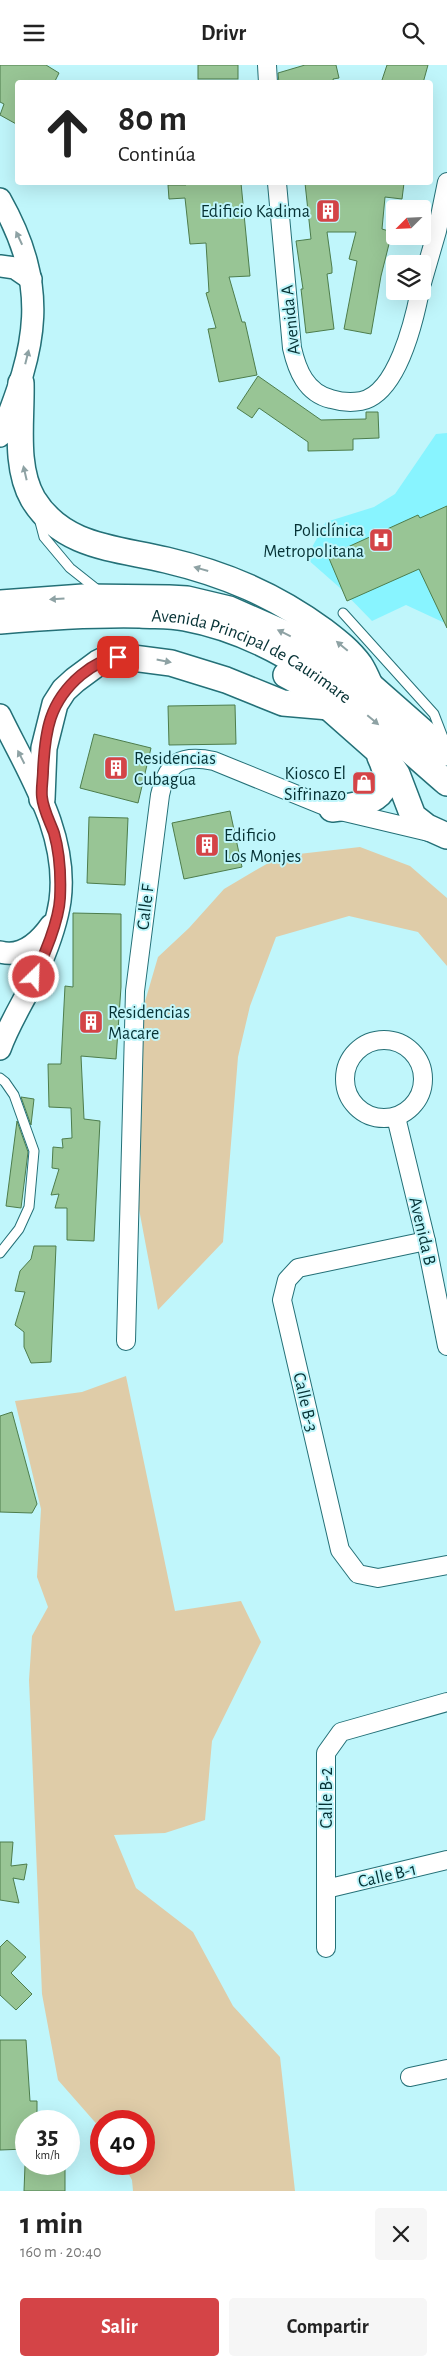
<!DOCTYPE html>
<html lang="es">
<meta charset="utf-8">
<style>
:root{--surface:#fff;--page:#f6f6f6;--text:#222;--muted:#767676;--accent:#d44447}
body{margin:0;font-family:"Alegreya Sans",sans-serif;background:var(--page);color:var(--text);height:100vh;display:flex;flex-direction:column;font-size:19px;white-space:nowrap}
*{box-sizing:border-box;margin:0}
p{font-size:16px;color:var(--muted)}
.icon{flex:none;width:28px;height:28px;fill:none;stroke:currentColor;stroke-width:2;stroke-linecap:round;stroke-linejoin:round}
.map{position:relative;height:2126px;overflow:hidden}
.panel{display:flex;flex-direction:column;background:var(--surface);flex:1}
.panel>*{flex:none}
.banner{position:absolute;left:15px;top:15px;width:418px;height:105px;border-radius:5px;box-shadow:0 5px 20px #0002;background:#fff;color:var(--text);overflow:hidden}
.needle{width:32px;rotate:246deg}
.tools{position:absolute;left:386px;top:135px;display:grid;gap:10px}
.tools a{display:grid;place-items:center;width:45px;height:45px;border-radius:5px;background:var(--surface);box-shadow:0 5px 20px #0002;font-size:25px}
.speed{position:absolute;left:15px;top:2045px;display:flex;gap:10px;font-size:25px;font-weight:700;text-align:center}
.speed>*{display:grid;place-content:center;width:65px;height:65px;border-radius:50%;background:var(--surface);box-shadow:0 5px 20px #0002;line-height:1}
.speed small{font-size:12px;font-weight:400}
.speed .limit{border:8px solid #d22;background:#fff;color:#111}
.pin{position:absolute;display:grid;place-items:center;width:42px;height:42px;color:#fff;margin:-21px;border-radius:10px;box-shadow:0 2px 8px #0006}
.me{position:absolute;width:55px;margin:-28px;rotate:24deg;stroke-linejoin:round;filter:drop-shadow(0 0 4px #0008)}
.turn{display:flex;align-items:center;gap:18px;height:105px;padding:0 20px;font-size:22px}
.turn .icon{width:65px;height:65px;stroke-width:2.5}
.turn b{display:block;font-size:35px;line-height:42px}
.round{display:grid;place-items:center;flex:none;width:52px;height:52px;border-radius:5px;background:var(--page)}
.summary{display:flex;align-items:center;justify-content:space-between;height:85px;padding:0 20px}
h1{font-size:30px;font-weight:700;line-height:38px}
.button{display:flex;gap:10px;margin-top:auto;padding:10px 20px}
.button a{flex:1;height:58px;border-radius:5px;background:var(--accent);color:#fff;font-size:20px;font-weight:700;line-height:58px;text-align:center}
.button a+a{background:var(--page);color:var(--text)}
header{display:flex;justify-content:space-between;align-items:center;height:65px;padding:0 20px;background:var(--surface);font-size:22px;font-weight:700}
.map>svg:first-child{display:block}
</style>
<header><svg class="icon" aria-label="menu" viewBox="0 0 24 24"><path d="M4 6h16M4 12h16M4 18h16"/></svg>Drivr<svg class="icon" aria-label="search" viewBox="0 0 24 24"><circle cx="10" cy="10" r="6"/><path d="M15 15l6 6"/></svg></header>
<div class="map">
<svg width="447" height="2126" viewBox="0 0 447 2126">
<rect width="100%" height="100%" fill="#c0f6fb"/>
<path fill="#88f4ff" d="M 447,368 L 447,559 L 406,540 L 372,556 L 339,522 L 306,493 L 326,457 L 374,442 L 395,429 L 436,369 Z"/>
<g fill="#dfcca8">
<path d="M 360,782 L 410,801 L 447,833 L 447,901 L 418,867 L 349,851 L 276,872 L 250,941 L 238,992 L 223,1177 L 158,1245 L 139,1144 L 144,940 L 158,892 L 189,863 L 224,824 L 256,805 L 281,791 Z"/>
<path d="M 126,1311 L 175,1546 L 241,1536 L 261,1577 L 212,1676 L 205,1755 L 165,1768 L 114,1770 L 136,1823 L 193,1867 L 233,1941 L 280,1992 L 295,2126 L 133,2126 L 132,2115 L 123,2099 L 144,2099 L 144,2056 L 101,2056 L 101,2064 L 58,2015 L 42,1929 L 29,1615 L 32,1571 L 48,1542 L 37,1512 L 41,1444 L 15,1336 L 82,1327 Z"/>
</g>
<g fill="#98c595" stroke="#4d7d4c">
<path d="M 0,0 L 46,0 L 59,8 L 54,18 L 18,18 L 18,60 L 0,50 L 4,39 L 0,37 Z"/>
<rect x="198" y="0" width="40" height="14"/>
<path d="M 305,0 L 336,0 L 339,13 L 333,14 L 334,18 L 279,18 L 278,8 Z"/>
<path d="M 387,0 L 428,0 L 423,18 L 381,18 Z"/>
<path d="M 185,118 L 241,118 L 250,211 L 229,212 L 242,257 L 245,257 L 257,310 L 219,317 L 208,264 L 216,263 L 206,228 L 209,227 L 206,178 L 190,179 L 185,133 L 169,134 L 168,120 L 186,120 Z"/>
<path d="M 305,118 L 404,118 L 402,134 L 385,132 L 382,164 L 392,167 L 381,211 L 371,269 L 344,264 L 357,196 L 349,194 L 356,167 L 327,167 L 332,203 L 332,208 L 327,209 L 334,264 L 306,268 L 301,224 L 303,224 L 296,176 L 311,174 Z"/>
<path d="M 258,311 L 321,355 L 366,354 L 366,347 L 378,347 L 379,373 L 353,374 L 353,385 L 308,386 L 308,377 L 259,343 L 252,353 L 237,343 Z"/>
<path d="M 447,441 L 447,563 L 419,504 L 347,536 L 328,491 L 418,450 L 420,453 Z"/>
<path d="M 235,640 L 236,679 L 169,680 L 168,641 Z"/>
<path d="M 94,669 L 151,683 L 138,738 L 80,723 Z"/>
<path d="M 230,746 L 242,802 L 184,814 L 172,758 Z"/>
<path d="M 89,752 L 128,753 L 125,820 L 87,818 Z"/>
<path d="M 73,848 L 121,849 L 121,922 L 116,994 L 81,991 L 84,1054 L 100,1056 L 94,1176 L 67,1175 L 67,1143 L 55,1143 L 59,1129 L 51,1130 L 59,1104 L 52,1103 L 53,1082 L 63,1083 L 62,1074 L 72,1073 L 71,1043 L 49,1042 L 48,999 L 61,999 L 65,921 L 73,922 Z"/>
<path d="M 21,1032 L 34,1034 L 31,1060 Z"/>
<path d="M 17,1056 L 28,1087 L 21,1143 L 6,1141 Z"/>
<path d="M 34,1181 L 56,1181 L 51,1297 L 31,1298 L 24,1282 L 24,1267 L 15,1260 L 25,1227 L 15,1226 L 20,1206 L 31,1194 Z"/>
<path d="M 12,1347 L 37,1439 L 32,1448 L 0,1447 L 0,1351 Z"/>
<path d="M 0,1777 L 13,1777 L 11,1801 L 27,1799 L 24,1815 L 13,1813 L 19,1838 L 0,1835 Z"/>
<path d="M 7,1875 L 26,1892 L 11,1908 L 32,1929 L 16,1945 L 0,1930 L 0,1882 Z"/>
<path d="M 0,1975 L 26,1975 L 30,2036 L 37,2036 L 37,2056 L 26,2056 L 26,2084 L 0,2085 Z"/>
<path d="M 25,2100 L 65,2101 L 65,2126 L 24,2126 Z"/>
</g>
<g fill="none" stroke-linecap="round" stroke-linejoin="round">
<defs>
<g id="service">
<path d="M 39,453 L 44,472 L 70,503 L 99,526"/>
<path d="M 343,548 L 434,649 L 444,675"/>
<path d="M 0,1013 L 5,1017 L 14,1030 L 34,1086 L 29,1142 L 19,1164 L 0,1188"/>
</g>
<g id="minor">
<path d="M 267,0 L 268,18"/>
<path d="M 277,118 L 292,283 C 297,305 306,328 331,334 C 341,337 350,338 361,336 C 397,329 414,256 420,226"/>
<path d="M 422,218 L 437,166 L 447,117"/>
<circle cx="384" cy="1014" r="39"/>
<path d="M 396,1052 L 426,1176 L 447,1281"/>
<path d="M 426,1176 L 298,1203 L 287,1215 L 282,1235 L 340,1485 L 358,1509 L 378,1513 L 447,1500"/>
<path d="M 126,1276 L 135,926 L 160,730 C 167,697 181,689 214,696 L 332,744 L 429,767"/>
<path d="M 326,1824 L 447,1795"/>
<path d="M 326,1883 L 326,1688 L 341,1667 L 447,1637"/>
<path d="M 410,2012 L 447,2004"/>
</g>
<g id="tertiary">
<path d="M 0,134 C 50,223 37,281 0,371"/>
<path d="M 0,201 L 15,203 L 31,214"/>
<path d="M 0,650 C 28,708 69,769 60,836 C 57,856 49,879 41,898 C 30,928 11,953 0,984"/>
<path d="M 0,887 C 22,893 39,877 51,860"/>
</g>
<g id="secondary">
<path d="M 21,318 C 22,355 14,401 33,434 C 63,483 117,483 166,495 C 225,509 275,530 324,566 C 337,576 350,586 360,600 C 364,606 367,613 370,620"/>
<path d="M 0,538 L 83,532 L 169,533 L 187,534 L 229,544 L 295,573 L 370,620 L 447,688"/>
<path id="s1" d="M 0,556 C 47,552 93,549 140,550 C 155,551 170,550 185,553 C 293,573 367,649 447,718"/>
<path d="M 286,610 L 301,618 L 386,693 L 397,709 L 413,751 L 427,762 L 447,771"/>
<path d="M 42,734 L 44,683 L 55,639 L 64,625 L 75,615 L 98,598 L 108,593 L 125,592 L 171,598 L 226,615 L 283,638 L 329,642"/>
<path d="M 332,744 C 364,740 400,734 380,692"/>
</g>
</defs>
<use href="#service" stroke="#247077" stroke-width="11"/>
<use href="#minor" stroke="#247077" stroke-width="20"/>
<use href="#tertiary" stroke="#247077" stroke-width="24"/>
<use href="#secondary" stroke="#247077" stroke-width="28"/>
<use href="#service" stroke="#fff" stroke-width="9"/>
<use href="#minor" stroke="#fff" stroke-width="18"/>
<use href="#tertiary" stroke="#fff" stroke-width="21"/>
<use href="#secondary" stroke="#fff" stroke-width="25"/>
</g>
<defs><path id="oneway-solid" d="M-6-.8H1V-3.2L6.5 0L1 3.2V.8H-6Z" transform="scale(1.25)"/></defs>
<g fill="#8ea2a4">
<use href="#oneway-solid" transform="translate(19 173) rotate(-115)"/>
<use href="#oneway-solid" transform="translate(27 292) rotate(-76)"/>
<use href="#oneway-solid" transform="translate(25 408) rotate(-103)"/>
<use href="#oneway-solid" transform="translate(201 504) rotate(-164)"/>
<use href="#oneway-solid" transform="translate(57 534) rotate(176)"/>
<use href="#oneway-solid" transform="translate(284 568) rotate(-154)"/>
<use href="#oneway-solid" transform="translate(342 581) rotate(-140)"/>
<use href="#oneway-solid" transform="translate(164 596) rotate(11)"/>
<use href="#oneway-solid" transform="translate(373 655) rotate(40)"/>
<use href="#oneway-solid" transform="translate(21 692) rotate(-117)"/>
</g>
<g fill="none" stroke-linecap="round" stroke-linejoin="round">
<defs>
<path id="route" d="M 34,912 C 44,892 59,855 60,833 C 61,811 60,789 54,768 C 50,757 43,744 42,732 C 41,724 43,714 43,706 C 45,666 49,637 81,610 C 92,601 103,594 118,592"/>
</defs>
<use href="#route" stroke="#8a2c2e" stroke-width="12"/>
<use href="#route" stroke="#d44447" stroke-width="9"/>
</g>
<defs>
<symbol id="building-square" viewBox="-11 -11 22 22"><rect x="-9" y="-9" width="18" height="18" rx="4" fill="#d44447" stroke="#c0f6fb"/><path d="M-4-6H4V6H1V3H-1V6H-4ZM-2.5-4.3h1.7v1.8h-1.7ZM.8-4.3h1.7v1.8H.8ZM-2.5-1h1.7V.8h-1.7ZM.8-1h1.7V.8H.8Z" fill="#fff"/></symbol>
<symbol id="hospital-square" viewBox="-11 -11 22 22"><rect x="-9" y="-9" width="18" height="18" rx="4" fill="#d44447" stroke="#c0f6fb"/><path d="M-5-5h3v3.5h4V-5h3V5h-3V1.5h-4V5h-3Z" fill="#fff"/></symbol>
<symbol id="shop-square" viewBox="-11 -11 22 22"><rect x="-9" y="-9" width="18" height="18" rx="4" fill="#d44447" stroke="#c0f6fb"/><path d="M-5-2.5h2.3a2.7 3.5 0 0 1 5.4 0H5L5.5 6h-11ZM-1.5-2.5h3a1.5 2.3 0 0 0-3 0Z" fill="#fff"/></symbol>
</defs>
<g fill-rule="evenodd">
<use href="#building-square" x="314" y="132" width="28" height="28"/>
<use href="#hospital-square" x="367" y="461" width="28" height="28"/>
<use href="#building-square" x="102" y="689" width="28" height="28"/>
<use href="#shop-square" x="350" y="704" width="28" height="28"/>
<use href="#building-square" x="193" y="766" width="28" height="28"/>
<use href="#building-square" x="77" y="943" width="28" height="28"/>
</g>
<g text-anchor="middle" stroke-width="4" stroke-linejoin="round" paint-order="stroke">
<g font-size="18" fill="#053134" stroke="#c0f6fb" text-anchor="end">
<text x="310" y="152">Edificio Kadima</text>
<text x="364" y="471">Policlínica<tspan x="364" dy="21">Metropolitana</tspan></text>
<text x="134" y="699" text-anchor="start">Residencias<tspan x="134" dy="21">Cubagua</tspan></text>
<text x="346" y="714">Kiosco El<tspan x="346" dy="21">Sifrinazo</tspan></text>
<text x="224" y="776" text-anchor="start">Edificio<tspan x="224" dy="21">Los Monjes</tspan></text>
<text x="108" y="953" text-anchor="start">Residencias<tspan x="108" dy="21">Macare</tspan></text>
</g>
<g font-size="18" fill="#053134" stroke="#c0f6fb">
<text transform="translate(290 255) rotate(-96)" y="6">Avenida A</text>
<text dy="6" stroke="none"><textPath href="#s1" startOffset="261">Avenida Principal de Caurimare</textPath></text>
<text transform="translate(145 842) rotate(-83)" y="6">Calle F</text>
<text transform="translate(423 1166) rotate(77)" y="6">Avenida B</text>
<text transform="translate(306 1337) rotate(77)" y="6">Calle B-3</text>
<text transform="translate(326 1733) rotate(-90)" y="6">Calle B-2</text>
<text transform="translate(387 1810) rotate(-13)" y="6">Calle B-1</text>
</g>
</g>
</svg>
<div class="tools">
<a><svg class="needle" viewBox="-14 -14 28 28"><path d="M0-13l5 13h-10z" fill="#e53935"/><path d="M0 13l5-13h-10z" fill="#767676"/></svg></a>
<a><svg class="icon" aria-label="layers" viewBox="0 0 24 24"><path d="M12 4l9 5-9 5-9-5zM3 14l9 5 9-5"/></svg></a>
</div>
<div class="speed"><div>35<small>km/h</small></div><div class="limit">40</div></div>
<div class="pin" style="left:118px;top:592px;background:#d93025"><svg class="icon" aria-label="arrive" viewBox="0 0 24 24"><path d="M6 21V4h12l-3 4 3 4H6"/></svg></div>
<svg class="me" style="left:34px;top:912px" viewBox="-20 -20 40 40"><circle r="17" fill="#d44447" stroke="#fff" stroke-width="3"/><path d="M0-11L8 9 0 5-8 9z" fill="#fff"/></svg>
<div class="banner">
<div class="turn"><svg class="icon" aria-label="ahead" viewBox="0 0 24 24"><path d="M12 20V5M6 11l6-6 6 6"/></svg><div><b>80 m</b>Continúa</div></div>
</div>
</div>
<section class="panel">
<div class="summary"><div><h1>1 min</h1><p>160 m · 20:40</p></div><a class="round"><svg class="icon" aria-label="close" viewBox="0 0 24 24"><path d="M6 6l12 12M18 6L6 18"/></svg></a></div>
<div class="button"><a>Salir</a><a>Compartir</a></div>
</section>
